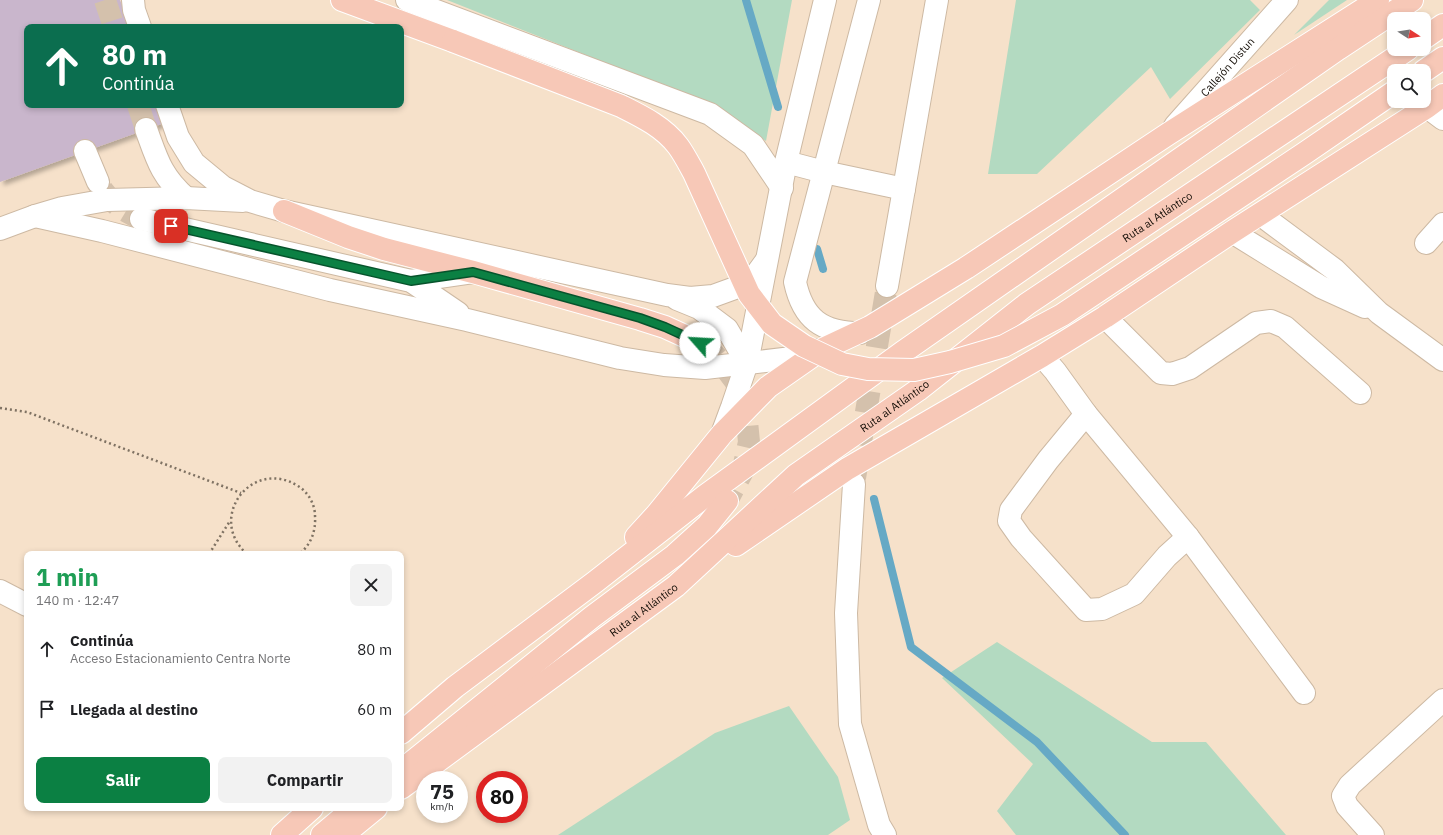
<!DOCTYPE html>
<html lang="es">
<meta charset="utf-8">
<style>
:root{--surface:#fff;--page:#f2f2f2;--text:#202124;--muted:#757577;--accent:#0b8043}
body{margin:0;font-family:"IBM Plex Sans",sans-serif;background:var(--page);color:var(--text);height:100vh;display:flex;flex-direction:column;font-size:15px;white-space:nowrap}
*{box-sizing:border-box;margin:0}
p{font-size:13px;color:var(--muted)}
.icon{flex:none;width:22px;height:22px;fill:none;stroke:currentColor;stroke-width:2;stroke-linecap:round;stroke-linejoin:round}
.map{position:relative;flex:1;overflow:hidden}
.side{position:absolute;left:24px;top:551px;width:380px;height:260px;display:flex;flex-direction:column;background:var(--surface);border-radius:8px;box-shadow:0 2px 6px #0003}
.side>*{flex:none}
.guide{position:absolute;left:24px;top:24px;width:380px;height:84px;border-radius:8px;box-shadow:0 2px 6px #0003;background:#0b6e4f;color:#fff;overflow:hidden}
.needle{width:26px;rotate:102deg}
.buttons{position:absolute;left:1387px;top:12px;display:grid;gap:8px}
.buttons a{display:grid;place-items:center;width:44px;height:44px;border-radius:8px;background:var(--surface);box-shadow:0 2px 6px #0003;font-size:20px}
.speed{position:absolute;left:416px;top:771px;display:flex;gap:8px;font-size:20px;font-weight:700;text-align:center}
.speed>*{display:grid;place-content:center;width:52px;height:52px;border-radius:50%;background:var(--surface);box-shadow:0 2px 6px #0003;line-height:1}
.speed small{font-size:10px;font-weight:400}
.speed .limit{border:6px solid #d22;background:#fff;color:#111}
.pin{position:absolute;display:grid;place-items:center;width:34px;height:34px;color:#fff;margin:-17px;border-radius:8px;box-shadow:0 2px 6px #0006}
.me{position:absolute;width:44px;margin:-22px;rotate:296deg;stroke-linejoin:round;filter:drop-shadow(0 0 3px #0008)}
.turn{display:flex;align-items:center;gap:14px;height:84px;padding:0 12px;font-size:18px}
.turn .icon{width:52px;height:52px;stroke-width:2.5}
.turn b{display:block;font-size:28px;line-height:34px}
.round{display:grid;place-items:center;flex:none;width:42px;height:42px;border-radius:8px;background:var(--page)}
.headline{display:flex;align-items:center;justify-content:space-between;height:68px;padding:0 12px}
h1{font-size:24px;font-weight:700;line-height:30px;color:#1e9e55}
.primary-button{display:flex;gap:8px;margin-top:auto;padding:8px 12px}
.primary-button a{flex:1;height:46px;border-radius:8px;background:var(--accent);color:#fff;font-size:16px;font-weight:700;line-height:46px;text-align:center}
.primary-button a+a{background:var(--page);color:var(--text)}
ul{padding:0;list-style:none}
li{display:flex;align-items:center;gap:12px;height:60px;padding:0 12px}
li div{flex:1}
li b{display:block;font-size:15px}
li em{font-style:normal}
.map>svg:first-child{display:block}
</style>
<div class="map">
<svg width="1443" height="835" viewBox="0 0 1443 835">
<defs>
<filter id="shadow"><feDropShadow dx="3.5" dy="3.5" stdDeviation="2" flood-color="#0004"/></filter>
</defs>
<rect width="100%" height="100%" fill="#f6e1ca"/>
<g fill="#b3dac1">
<path d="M 447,0 L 792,0 L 766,141 L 720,108 Z"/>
<path d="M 1016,0 L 1250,0 L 1260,10 L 1170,99 L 1151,67 L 1037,174 L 988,174 Z"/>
<path d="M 1329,0 L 1347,0 L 1294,35 Z"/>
<path d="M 997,642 L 1152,742 L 1206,742 L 1286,835 L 1016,835 L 997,811 L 1033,764 L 942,678 Z"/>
<path d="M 789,706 L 838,777 L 850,820 L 828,835 L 558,835 L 715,733 Z"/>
</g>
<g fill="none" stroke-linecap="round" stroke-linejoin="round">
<g stroke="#66a9c5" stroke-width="8">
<path d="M 746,0 L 778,107"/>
<path d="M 817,249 L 823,269"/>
<path d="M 874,499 L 911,647 L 1037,742 L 1125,835"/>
</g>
</g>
<path fill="#c9b6cc" filter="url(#shadow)" d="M 0,0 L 120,0 L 130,27 L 27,27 L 27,105 L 158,105 L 164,123 L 0,182 Z"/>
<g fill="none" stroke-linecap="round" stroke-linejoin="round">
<g stroke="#d4c1ac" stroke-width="22" stroke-dasharray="22 11" stroke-linecap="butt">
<path d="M 105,0 L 114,27"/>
<path d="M 138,105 L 146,129"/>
<path d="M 102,189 C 112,204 125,212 141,219"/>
<path d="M 855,478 L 887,286"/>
</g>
<path stroke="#d4c1ac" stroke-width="22" stroke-dasharray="22 11" stroke-linecap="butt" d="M 700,343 L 716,356 L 735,381 L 746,411 L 749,442 L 742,473 L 727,501"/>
<defs>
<g id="minor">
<path d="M 133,0 L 134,10 L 140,27"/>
<path d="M 407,0 L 710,114 L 753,145 L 782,188"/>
<path d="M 167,105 L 178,137 L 194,163 L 223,187 L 250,201 L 284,211 L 667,295 L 690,298 L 713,296 L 735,288 L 755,276 L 766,261"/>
<path d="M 1427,107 L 1443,119"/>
<path id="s1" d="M 1175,126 L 1287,0"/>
<path d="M 146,129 C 157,159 161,176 186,198"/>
<path d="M 85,151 L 98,182"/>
<path d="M 786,162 L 824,172 L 904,189"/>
<path d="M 1261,215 L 1335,270 L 1379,313 L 1443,360"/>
<path d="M 35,216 L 102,231 L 330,290 L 467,320 L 620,358 L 664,365 L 705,368 L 792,358 L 819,350"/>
<path d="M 141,219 L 411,281 L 458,313"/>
<path d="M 0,229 L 35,216 L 62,208 L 107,200 L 186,198 L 243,201"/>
<path d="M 1232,232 L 1321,287 L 1365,307"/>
<path d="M 1426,243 L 1443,224"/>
<path d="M 411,281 L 473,272"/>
<path d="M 887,286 L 937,0"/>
<path d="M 677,299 L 699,308 L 727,329 L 747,363"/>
<path d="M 1105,317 L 1161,373 L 1172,374 L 1190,368 L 1256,323 L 1271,321 L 1285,327 L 1360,393"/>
<path d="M 860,333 C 822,333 803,319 795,282 L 869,0"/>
<path d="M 1042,356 L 1055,371 L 1086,414 L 1048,460 L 1011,510 L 1009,521 L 1021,538 L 1086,610 L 1102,609 L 1134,594 L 1167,556 L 1188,537 L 1304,693"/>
<path d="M 1086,414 L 1188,537"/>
<path d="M 722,434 L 732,407 L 747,363 L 786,162 L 825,0"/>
<path d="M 854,484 L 846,613 L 850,724 L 879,825 L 885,835"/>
<path d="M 0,591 L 27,605"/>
<path d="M 1373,835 L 1347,806 L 1343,796 L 1350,785 L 1443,700"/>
</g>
<g id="highway">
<path d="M 342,0 L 453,41"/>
<path d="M 1424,38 L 1443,25"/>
<path d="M 1424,71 L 1443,58"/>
<path d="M 284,211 L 348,237 L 384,249 L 473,272 L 640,319 L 665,327 L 700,343"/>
<path d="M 636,537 L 657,514 L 722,434 L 768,387 L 821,350 L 870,327 L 966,268 L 1168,134 L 1378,0"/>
<path d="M 736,545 L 847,469 L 1042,356 L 1105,317 L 1232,232 L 1427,107 L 1443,95"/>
<path d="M 401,733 L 455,687 L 595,582 L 705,496 L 903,352 L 1338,49 L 1412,0"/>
<path d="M 407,766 L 592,617 L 675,555 L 707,526 L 727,501"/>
<path id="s2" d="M 401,788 L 676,586 L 796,475 L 918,390 L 1027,304 L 1408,49"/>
<path d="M 282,835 L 312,808"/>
<path d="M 322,835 L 353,809"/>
<path d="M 343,835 L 376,808"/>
</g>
</defs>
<use href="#minor" stroke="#cdb9a3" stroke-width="24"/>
<use href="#highway" stroke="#fff" stroke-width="24"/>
<g stroke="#7f7263" stroke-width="2.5" stroke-dasharray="2 3" stroke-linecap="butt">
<path d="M 0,408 L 27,412 L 241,493"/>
<path d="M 209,554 L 230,521"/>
<path d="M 247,554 C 206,518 252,457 298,486 C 308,492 315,504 315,516 C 316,531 311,545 299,554"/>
</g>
<use href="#minor" stroke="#fff" stroke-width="22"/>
<use href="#highway" stroke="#f7c8b7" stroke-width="22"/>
<defs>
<path id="highway-bridge" d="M 453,41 L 621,106 C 641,116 664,127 678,146 C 684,154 689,164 694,173 L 749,294 L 772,324 L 804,346 L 842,364 L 868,369 L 914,370 L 950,362 L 1004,346 L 1062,315 L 1305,153 L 1394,92"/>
</defs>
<use href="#highway-bridge" stroke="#fff" stroke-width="24" stroke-linecap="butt"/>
<use href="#highway-bridge" stroke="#f7c8b7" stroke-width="22"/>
</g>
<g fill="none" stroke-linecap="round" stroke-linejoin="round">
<defs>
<path id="route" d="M 171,226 L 411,281 L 473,272 L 640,318 L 665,327 L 700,343"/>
</defs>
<use href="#route" stroke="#07532c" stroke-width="10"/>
<use href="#route" stroke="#0b8043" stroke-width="7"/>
</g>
<g text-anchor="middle" stroke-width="3" stroke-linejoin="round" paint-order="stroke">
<g font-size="11" fill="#110b04" stroke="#fff">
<text dy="4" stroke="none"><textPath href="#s1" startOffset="79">Callejón Distun</textPath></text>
<text dy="4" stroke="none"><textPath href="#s2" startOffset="949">Ruta al Atlántico</textPath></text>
<text dy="4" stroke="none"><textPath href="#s2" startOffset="625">Ruta al Atlántico</textPath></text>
<text dy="4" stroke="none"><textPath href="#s2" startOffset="301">Ruta al Atlántico</textPath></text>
</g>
</g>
</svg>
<div class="buttons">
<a><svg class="needle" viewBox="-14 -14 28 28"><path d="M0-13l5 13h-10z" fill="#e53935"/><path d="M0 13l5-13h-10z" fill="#757577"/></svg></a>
<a><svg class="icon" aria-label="search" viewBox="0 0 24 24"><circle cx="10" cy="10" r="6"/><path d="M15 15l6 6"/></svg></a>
</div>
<div class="speed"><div>75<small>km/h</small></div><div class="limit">80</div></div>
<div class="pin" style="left:171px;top:226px;background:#d93025"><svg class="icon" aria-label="arrive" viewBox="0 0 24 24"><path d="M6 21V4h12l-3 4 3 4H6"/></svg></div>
<svg class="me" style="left:700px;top:343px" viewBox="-20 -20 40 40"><circle r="19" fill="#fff"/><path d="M0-13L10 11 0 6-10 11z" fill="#0b8043"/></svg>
<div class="guide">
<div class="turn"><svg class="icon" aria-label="ahead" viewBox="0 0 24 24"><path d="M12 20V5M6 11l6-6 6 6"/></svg><div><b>80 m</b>Continúa</div></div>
</div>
<section class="side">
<div class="headline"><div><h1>1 min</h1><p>140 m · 12:47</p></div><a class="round"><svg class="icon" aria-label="close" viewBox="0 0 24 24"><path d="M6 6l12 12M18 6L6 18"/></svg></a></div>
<ul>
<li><svg class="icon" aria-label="ahead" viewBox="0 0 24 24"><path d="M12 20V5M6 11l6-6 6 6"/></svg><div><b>Continúa</b><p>Acceso Estacionamiento Centra Norte</p></div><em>80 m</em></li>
<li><svg class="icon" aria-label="arrive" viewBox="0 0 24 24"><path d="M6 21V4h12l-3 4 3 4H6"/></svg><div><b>Llegada al destino</b></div><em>60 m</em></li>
</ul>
<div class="primary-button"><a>Salir</a><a>Compartir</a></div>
</section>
</div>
